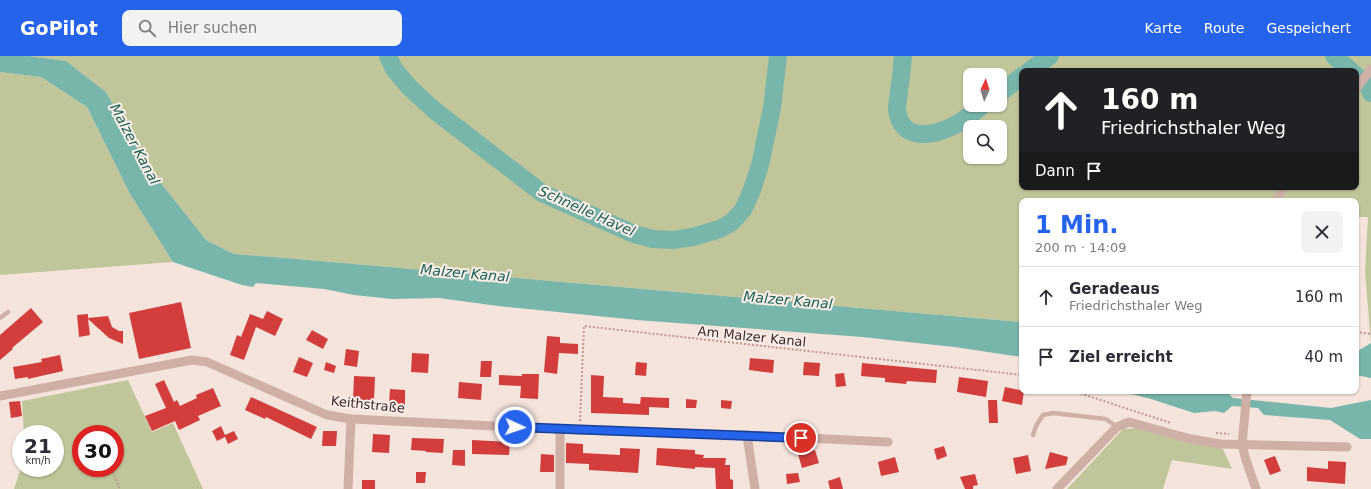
<!DOCTYPE html>
<html lang="de">
<meta charset="utf-8">
<style>
:root{--surface:#fff;--page:#f2f2f3;--text:#2b2b33;--muted:#7c7c81;--line:#e1e1e2;--accent:#2563eb}
body{margin:0;font-family:"DejaVu Sans",sans-serif;background:var(--page);color:var(--text);height:100vh;display:flex;flex-direction:column;font-size:15px;white-space:nowrap}
*{box-sizing:border-box;margin:0}
p{font-size:13px;color:var(--muted)}
.icon{flex:none;width:22px;height:22px;fill:none;stroke:currentColor;stroke-width:2;stroke-linecap:round;stroke-linejoin:round}
.map{position:relative;flex:1;overflow:hidden}
.drawer{position:absolute;left:1019px;top:142px;width:340px;height:196px;display:flex;flex-direction:column;background:var(--surface);border-radius:8px;box-shadow:0 1px 3px #0004}
.drawer>*{flex:none}
.banner{position:absolute;left:1019px;top:12px;width:340px;height:122px;border-radius:8px;box-shadow:0 1px 3px #0004;background:#202124;color:#fff;overflow:hidden}
.needle{width:26px;rotate:4deg}
.fabs{position:absolute;left:963px;top:12px;display:grid;gap:8px}
.fabs a{display:grid;place-items:center;width:44px;height:44px;border-radius:8px;background:var(--surface);box-shadow:0 1px 3px #0004;font-size:20px}
.speed{position:absolute;left:12px;top:369px;display:flex;gap:8px;font-size:20px;font-weight:700;text-align:center}
.speed>*{display:grid;place-content:center;width:52px;height:52px;border-radius:50%;background:var(--surface);box-shadow:0 1px 3px #0004;line-height:1}
.speed small{font-size:10px;font-weight:400}
.speed .limit{border:6px solid #d22;background:#fff;color:#111}
.pin{position:absolute;display:grid;place-items:center;width:34px;height:34px;color:#fff;margin:-17px;border:2px solid #fff;border-radius:50%;box-shadow:0 1px 4px #0007}
.me{position:absolute;width:44px;margin:-22px;rotate:93deg;stroke-linejoin:round;filter:drop-shadow(0 0 3px #0008)}
.turn{display:flex;align-items:center;gap:14px;height:84px;padding:0 16px;font-size:18px}
.turn .icon{width:52px;height:52px;stroke-width:2.5}
.turn b{display:block;font-size:28px;line-height:34px}
.then{display:flex;align-items:center;height:38px;padding:0 16px;background:#0003;gap:8px;font-size:15px}
.round{display:grid;place-items:center;flex:none;width:42px;height:42px;border-radius:8px;background:var(--page)}
.head{display:flex;align-items:center;justify-content:space-between;height:68px;padding:0 16px}
h1{font-size:24px;font-weight:600;line-height:30px;color:var(--accent)}
ul{padding:0;list-style:none}
li{display:flex;align-items:center;gap:12px;height:60px;padding:0 16px;border-top:1px solid var(--line)}
li div{flex:1}
li b{display:block;font-size:15px}
li em{font-style:normal}
header{display:flex;align-items:center;gap:24px;box-sizing:border-box;height:56px;padding:0 20px;background:var(--accent);color:#fff}
header strong{font-size:19px}
nav{display:flex;gap:22px;margin-inline-start:auto;font-size:14px}
.search{width:280px;height:36px;background:var(--page);display:flex;align-items:center;gap:10px;box-sizing:border-box;padding:0 14px;border-radius:8px;color:var(--muted);font-size:15px}
.map>svg:first-child{display:block}
</style>
<header>
<strong>GoPilot</strong>
<div class="search"><svg class="icon" aria-label="search" viewBox="0 0 24 24"><circle cx="10" cy="10" r="6"/><path d="M15 15l6 6"/></svg>Hier suchen</div>
<nav><a>Karte</a><a>Route</a><a>Gespeichert</a></nav>
</header>
<div class="map">
<svg width="1371" height="433" viewBox="0 0 1371 433">
<rect width="100%" height="100%" fill="#f5e4dc"/>
<g fill="#c1c69a" fill-rule="evenodd">
<path d="M 29,0 L 1371,0 L 1371,287 L 1365,216 L 1368,161 L 1356,161 L 1356,145 L 1022,145 L 1022,266 L 274,201 L 234,198 L 206,184 L 146,108 L 106,36 L 66,5 ZM 1022,15 L 1356,15 L 1356,131 L 1022,131 ZM 970,19 L 1000,19 L 1000,49 L 970,49 ZM 970,71 L 1000,71 L 1000,101 L 970,101 Z"/>
<path d="M 0,16 L 41,21 L 87,51 L 130,138 L 173,206 L 0,219 Z"/>
<path d="M 128,324 L 152,376 L 173,367 L 203,433 L 14,433 L 20,415 L 21,406 L 21,412 L 55,412 L 55,378 L 24,378 L 22,345 ZM 81,378 L 115,378 L 115,412 L 81,412 Z"/>
<path d="M 1139,372 L 1182,384 L 1223,393 L 1232,413 L 1172,404 L 1163,433 L 1067,433 L 1123,373 Z"/>
</g>
<g fill="#78b5aa">
<path d="M 0,0 L 29,0 L 66,5 L 106,36 L 146,108 L 206,184 L 234,198 L 274,201 L 1022,266 L 1022,301 L 954,291 L 862,281 L 637,264 L 498,250 L 439,242 L 392,243 L 354,239 L 324,233 L 256,227 L 253,231 L 242,229 L 173,206 L 130,138 L 87,51 L 41,21 L 0,16 Z"/>
<path d="M 1371,287 L 1371,322 L 1356,319 L 1356,296 Z"/>
<path d="M 1119,335 L 1226,335 L 1233,342 L 1331,352 L 1371,344 L 1371,383 L 1360,383 L 1330,364 L 1264,359 L 1258,352 L 1232,350 L 1224,357 L 1215,355 L 1194,357 L 1151,343 Z"/>
</g>
<g fill="none" stroke-linecap="round" stroke-linejoin="round">
<g stroke="#78b5aa" stroke-width="18">
<path d="M 388,0 L 394,13 L 409,31 L 434,54 L 542,137 L 634,178 L 653,183 L 673,184 L 693,181 L 720,173 L 732,166 L 743,154 L 752,134 L 760,109 L 772,52 L 778,0"/>
<path d="M 903,0 C 902,11 901,23 899,34 C 899,40 897,47 897,53 C 900,85 931,81 953,70 C 964,65 974,56 983,49"/>
<path d="M 1334,0 L 1351,15"/>
<path d="M 1029,15 L 1050,0"/>
<path d="M 1356,19 L 1369,31 L 1371,37"/>
<path d="M 1000,37 L 1022,20"/>
</g>
</g>
<g fill="#d33e3c">
<path d="M 181,246 L 191,292 L 139,303 L 129,257 Z"/>
<path d="M 31,252 L 43,266 L 12,292 L 13,293 L 0,304 L 0,279 Z"/>
<path d="M 267,255 L 283,263 L 275,280 L 256,271 L 244,304 L 230,299 L 237,279 L 241,281 L 250,258 L 263,263 Z"/>
<path d="M 88,258 L 88,262 L 108,260 L 112,271 L 119,275 L 123,275 L 123,288 L 109,282 L 88,263 L 90,279 L 79,281 L 77,259 Z"/>
<path d="M 312,274 L 328,283 L 323,293 L 306,284 Z"/>
<path d="M 547,280 L 560,281 L 560,287 L 578,288 L 578,298 L 559,297 L 557,318 L 544,316 Z"/>
<path d="M 346,293 L 359,295 L 357,311 L 344,309 Z"/>
<path d="M 412,297 L 429,298 L 428,317 L 411,316 Z"/>
<path d="M 60,299 L 63,315 L 28,323 L 28,321 L 15,323 L 13,311 L 42,306 L 41,303 Z"/>
<path d="M 299,301 L 313,307 L 307,321 L 293,316 Z"/>
<path d="M 750,302 L 774,304 L 773,317 L 749,314 Z"/>
<path d="M 481,305 L 492,305 L 491,321 L 480,321 Z"/>
<path d="M 326,306 L 336,310 L 334,317 L 324,314 Z"/>
<path d="M 636,306 L 647,307 L 646,320 L 635,319 Z"/>
<path d="M 804,306 L 820,307 L 819,320 L 803,319 Z"/>
<path d="M 862,307 L 937,314 L 936,327 L 907,325 L 906,328 L 885,326 L 885,322 L 861,320 Z"/>
<path d="M 844,317 L 846,330 L 836,331 L 835,318 Z"/>
<path d="M 522,318 L 539,318 L 538,343 L 520,342 L 521,330 L 499,329 L 499,319 L 522,320 Z"/>
<path d="M 591,319 L 604,320 L 603,341 L 623,342 L 623,347 L 640,348 L 641,341 L 669,342 L 669,352 L 649,351 L 649,359 L 591,357 Z"/>
<path d="M 354,320 L 375,321 L 374,344 L 353,344 Z"/>
<path d="M 959,321 L 988,325 L 986,341 L 957,336 Z"/>
<path d="M 164,324 L 174,346 L 177,344 L 180,350 L 197,342 L 196,339 L 213,332 L 221,350 L 198,360 L 200,364 L 179,374 L 175,365 L 152,375 L 145,360 L 166,352 L 155,328 Z"/>
<path d="M 459,326 L 482,328 L 481,344 L 458,342 Z"/>
<path d="M 1005,331 L 1024,335 L 1022,349 L 1002,345 Z"/>
<path d="M 390,333 L 405,334 L 405,349 L 389,348 Z"/>
<path d="M 251,341 L 317,371 L 311,383 L 266,361 L 265,363 L 245,354 Z"/>
<path d="M 686,343 L 697,344 L 696,352 L 686,352 Z"/>
<path d="M 721,344 L 732,345 L 731,353 L 721,352 Z"/>
<path d="M 988,344 L 997,344 L 998,367 L 989,367 Z"/>
<path d="M 20,345 L 22,360 L 11,362 L 9,346 Z"/>
<path d="M 221,370 L 225,379 L 234,375 L 238,383 L 228,388 L 225,381 L 217,385 L 212,375 Z"/>
<path d="M 323,375 L 337,375 L 336,390 L 322,390 Z"/>
<path d="M 373,378 L 390,379 L 389,397 L 372,396 Z"/>
<path d="M 412,382 L 444,383 L 443,397 L 426,396 L 426,395 L 411,394 Z"/>
<path d="M 472,384 L 510,386 L 509,399 L 472,398 Z"/>
<path d="M 566,387 L 583,388 L 583,397 L 620,399 L 620,392 L 640,393 L 638,417 L 589,414 L 589,408 L 566,407 Z"/>
<path d="M 944,390 L 947,400 L 937,404 L 934,393 Z"/>
<path d="M 657,392 L 695,394 L 695,398 L 704,399 L 703,402 L 726,402 L 725,409 L 730,409 L 730,423 L 733,424 L 733,433 L 716,433 L 715,412 L 695,411 L 695,413 L 656,409 Z"/>
<path d="M 453,394 L 465,394 L 465,410 L 452,409 Z"/>
<path d="M 815,394 L 819,407 L 802,412 L 798,398 Z"/>
<path d="M 1050,396 L 1068,401 L 1066,409 L 1045,413 Z"/>
<path d="M 541,398 L 554,399 L 554,416 L 540,416 Z"/>
<path d="M 1028,399 L 1031,415 L 1016,418 L 1013,402 Z"/>
<path d="M 1275,400 L 1281,415 L 1270,419 L 1264,404 Z"/>
<path d="M 895,401 L 899,416 L 881,420 L 878,406 Z"/>
<path d="M 1328,405 L 1346,406 L 1345,428 L 1307,425 L 1307,411 L 1328,413 Z"/>
<path d="M 416,416 L 426,416 L 425,427 L 416,427 Z"/>
<path d="M 798,417 L 800,426 L 787,428 L 786,418 Z"/>
<path d="M 975,418 L 978,429 L 973,430 L 973,433 L 965,433 L 960,421 Z"/>
<path d="M 840,421 L 843,433 L 830,433 L 828,425 Z"/>
<rect x="362" y="424" width="13" height="9"/>
</g>
<g fill="none" stroke-linecap="round" stroke-linejoin="round">
<g stroke="#bb9990" stroke-width="2" stroke-dasharray="2 2" stroke-linecap="butt">
<path d="M 1356,276 L 1371,278"/>
<path d="M 1073,335 L 1171,367"/>
<path d="M 580,365 L 584,270 L 1022,319"/>
<path d="M 1216,377 L 1229,378"/>
<path d="M 99,378 L 103,378"/>
<path d="M 111,412 L 120,433"/>
</g>
<g stroke="#cfb0a6" stroke-width="4.5">
<path d="M 0,262 L 8,256"/>
<path d="M 1033,379 L 1036,370 L 1043,359 L 1053,357 L 1106,363 L 1117,371"/>
</g>
<g stroke="#cfb0a6" stroke-width="9">
<path d="M 1356,33 L 1371,13"/>
<path d="M 1276,145 L 1284,131"/>
<path d="M 1247,335 L 1242,389 L 1246,404 L 1256,433"/>
<path d="M 0,340 L 192,304 L 207,306 L 327,359 L 351,363 L 579,374 L 747,379"/>
<path d="M 348,433 L 351,363"/>
<path d="M 560,433 L 560,373"/>
<path d="M 755,433 L 747,379 L 888,386"/>
<path d="M 1057,433 L 1117,371 L 1129,366 L 1191,383 L 1221,388 L 1347,391"/>
</g>
</g>
<g fill="none" stroke-linecap="round" stroke-linejoin="round">
<defs>
<path id="route" d="M 515,371 L 801,382"/>
</defs>
<use href="#route" stroke="#184099" stroke-width="10"/>
<use href="#route" stroke="#2563eb" stroke-width="7"/>
</g>
<g text-anchor="middle" stroke-width="4" stroke-linejoin="round" paint-order="stroke">
<g font-size="13" fill="#3a2928" stroke="#fcefe9">
<text transform="translate(752 280) rotate(6)" y="5">Am Malzer Kanal</text>
<text transform="translate(368 348) rotate(6)" y="5">Keithstraße</text>
</g>
<g font-size="14" font-style="italic" fill="#186155" stroke="#fcefe9">
<text transform="translate(135 88) rotate(62)" y="5">Malzer Kanal</text>
<text transform="translate(587 155) rotate(24)" y="5">Schnelle Havel</text>
<text transform="translate(465 217) rotate(5)" y="5">Malzer Kanal</text>
<text transform="translate(788 244) rotate(5)" y="5">Malzer Kanal</text>
</g>
</g>
</svg>
<div class="fabs">
<a><svg class="needle" viewBox="-14 -14 28 28"><path d="M0-13l5 13h-10z" fill="#e53935"/><path d="M0 13l5-13h-10z" fill="#7c7c81"/></svg></a>
<a><svg class="icon" aria-label="search" viewBox="0 0 24 24"><circle cx="10" cy="10" r="6"/><path d="M15 15l6 6"/></svg></a>
</div>
<div class="speed"><div>21<small>km/h</small></div><div class="limit">30</div></div>
<div class="pin" style="left:801px;top:382px;background:#d93025"><svg class="icon" aria-label="arrive" viewBox="0 0 24 24"><path d="M6 21V4h12l-3 4 3 4H6"/></svg></div>
<svg class="me" style="left:515px;top:371px" viewBox="-20 -20 40 40"><circle r="17" fill="#2563eb" stroke="#fff" stroke-width="3"/><path d="M0-11L8 9 0 5-8 9z" fill="#fff"/></svg>
<div class="banner">
<div class="turn"><svg class="icon" aria-label="ahead" viewBox="0 0 24 24"><path d="M12 20V5M6 11l6-6 6 6"/></svg><div><b>160 m</b>Friedrichsthaler Weg</div></div>
<div class="then">Dann<svg class="icon" aria-label="arrive" viewBox="0 0 24 24"><path d="M6 21V4h12l-3 4 3 4H6"/></svg></div>
</div>
<section class="drawer">
<div class="head"><div><h1>1 Min.</h1><p>200 m · 14:09</p></div><a class="round"><svg class="icon" aria-label="close" viewBox="0 0 24 24"><path d="M6 6l12 12M18 6L6 18"/></svg></a></div>
<ul>
<li><svg class="icon" aria-label="ahead" viewBox="0 0 24 24"><path d="M12 20V5M6 11l6-6 6 6"/></svg><div><b>Geradeaus</b><p>Friedrichsthaler Weg</p></div><em>160 m</em></li>
<li><svg class="icon" aria-label="arrive" viewBox="0 0 24 24"><path d="M6 21V4h12l-3 4 3 4H6"/></svg><div><b>Ziel erreicht</b></div><em>40 m</em></li>
</ul>
</section>
</div>
